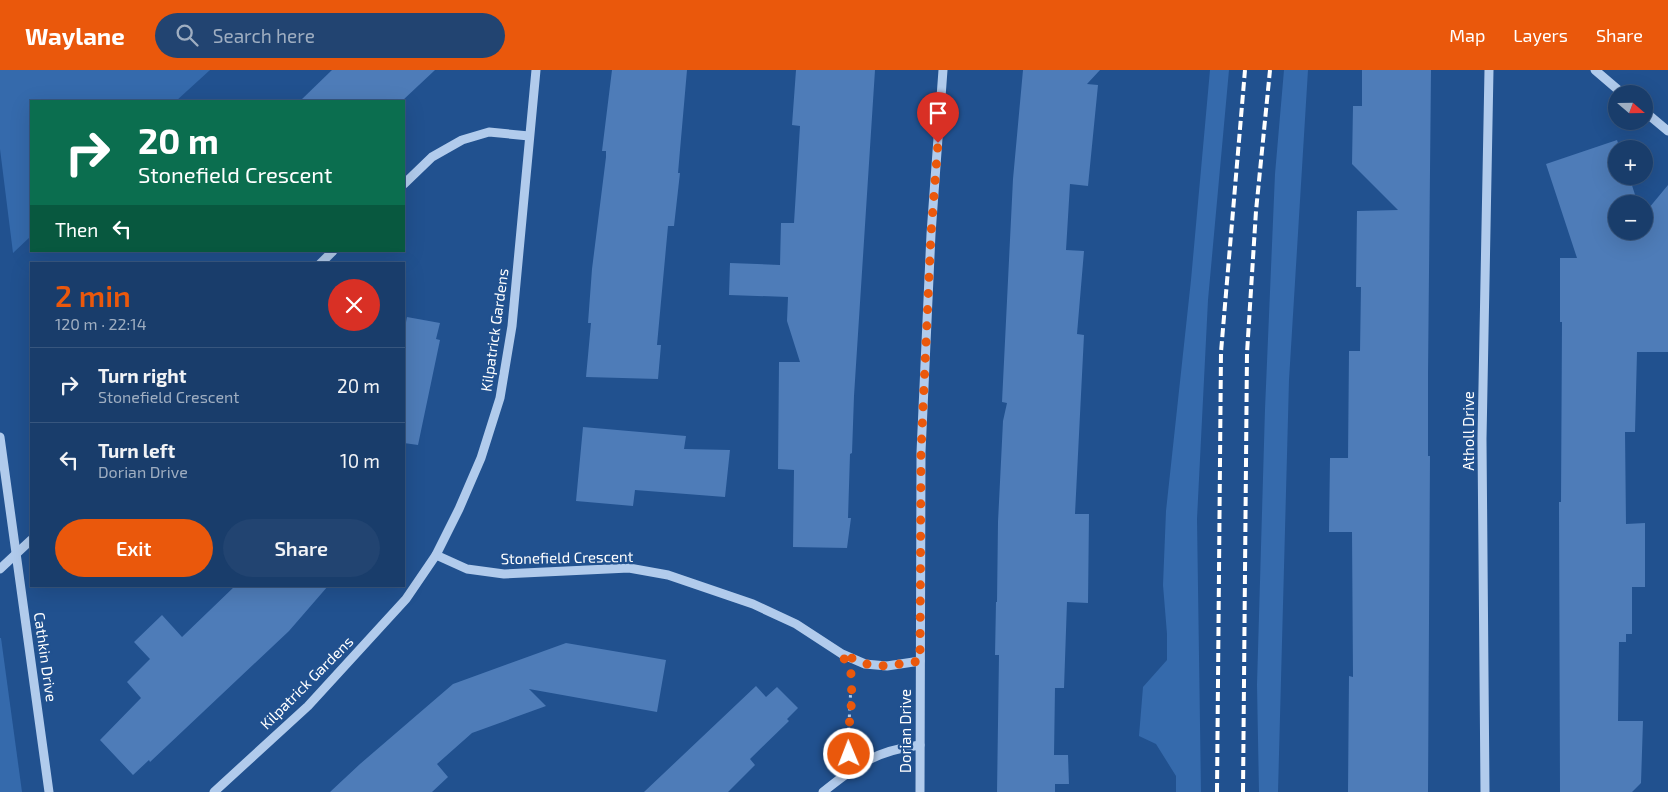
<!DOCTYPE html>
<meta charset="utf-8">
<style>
:root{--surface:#193d6b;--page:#224471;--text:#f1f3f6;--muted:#9faec1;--line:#37567e;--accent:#ea580c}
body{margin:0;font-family:"Exo 2",sans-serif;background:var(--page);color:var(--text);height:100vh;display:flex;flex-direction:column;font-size:19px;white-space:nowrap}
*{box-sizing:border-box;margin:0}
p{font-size:16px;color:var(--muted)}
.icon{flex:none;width:28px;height:28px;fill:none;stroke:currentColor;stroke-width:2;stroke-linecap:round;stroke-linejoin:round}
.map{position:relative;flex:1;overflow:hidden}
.drawer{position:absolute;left:30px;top:192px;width:375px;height:325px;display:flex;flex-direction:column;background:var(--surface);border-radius:0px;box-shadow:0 5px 20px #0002,0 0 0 1px var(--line)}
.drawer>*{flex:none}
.guide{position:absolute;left:30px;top:30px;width:375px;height:152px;border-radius:0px;box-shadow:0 5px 20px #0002,0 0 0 1px var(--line);background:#0b6e4f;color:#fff;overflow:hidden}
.needle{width:32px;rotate:110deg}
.tools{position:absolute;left:1608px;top:15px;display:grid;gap:10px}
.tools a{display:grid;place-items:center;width:45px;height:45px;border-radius:50%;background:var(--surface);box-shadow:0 5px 20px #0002,0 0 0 1px var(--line);font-size:25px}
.pin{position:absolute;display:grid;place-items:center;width:42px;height:42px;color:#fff;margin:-51px -21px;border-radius:50% 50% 50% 0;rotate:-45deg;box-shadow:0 0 5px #0007}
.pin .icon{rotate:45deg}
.me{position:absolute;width:55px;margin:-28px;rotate:359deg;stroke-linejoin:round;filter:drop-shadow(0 0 4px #0008)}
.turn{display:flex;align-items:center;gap:18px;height:105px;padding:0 25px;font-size:22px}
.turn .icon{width:65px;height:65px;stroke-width:2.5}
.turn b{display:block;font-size:35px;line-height:42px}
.then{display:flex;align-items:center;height:48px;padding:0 25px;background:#0003;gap:10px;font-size:19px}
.round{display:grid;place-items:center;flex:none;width:52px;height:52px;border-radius:26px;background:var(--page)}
.headline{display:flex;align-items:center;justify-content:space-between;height:85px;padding:0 25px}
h1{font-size:30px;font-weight:600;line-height:38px;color:var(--accent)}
.action{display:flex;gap:10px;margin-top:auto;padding:10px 25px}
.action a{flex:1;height:58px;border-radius:30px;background:var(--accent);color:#fff;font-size:20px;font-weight:600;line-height:58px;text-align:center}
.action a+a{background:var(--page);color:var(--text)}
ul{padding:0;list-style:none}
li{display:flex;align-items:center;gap:15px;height:75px;padding:0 25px;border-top:1px solid var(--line)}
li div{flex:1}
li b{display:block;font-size:19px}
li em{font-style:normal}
header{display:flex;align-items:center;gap:30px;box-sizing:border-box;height:70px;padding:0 25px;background:var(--accent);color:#fff}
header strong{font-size:24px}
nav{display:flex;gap:28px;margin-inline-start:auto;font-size:18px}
.search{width:350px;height:45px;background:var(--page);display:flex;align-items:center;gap:12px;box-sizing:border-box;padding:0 18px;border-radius:28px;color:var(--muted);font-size:19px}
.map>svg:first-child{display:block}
</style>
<header>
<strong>Waylane</strong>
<div class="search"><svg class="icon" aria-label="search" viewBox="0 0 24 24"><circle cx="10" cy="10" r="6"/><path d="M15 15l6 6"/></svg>Search here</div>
<nav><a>Map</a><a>Layers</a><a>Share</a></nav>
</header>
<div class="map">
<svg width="1668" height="722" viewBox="0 0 1668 722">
<rect width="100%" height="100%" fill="#21518f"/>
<g fill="#356aac">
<path d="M 0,0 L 210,0 L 176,31 L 31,31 L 31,166 L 13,183 L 0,79 Z"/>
<path d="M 1210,0 L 1229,0 L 1208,230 L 1197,449 L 1201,722 L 1176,722 L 1176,706 L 1156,674 L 1139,666 L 1143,617 L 1167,590 L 1167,564 L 1163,515 L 1166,441 L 1191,210 Z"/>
<path d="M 1284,0 L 1308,0 L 1289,310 L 1278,722 L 1259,722 L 1257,615 L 1265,339 L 1275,104 Z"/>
<path d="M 0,568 L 1,568 L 22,722 L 0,722 Z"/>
</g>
<g fill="#4e7cb8">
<path d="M 332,0 L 435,0 L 402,31 L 300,31 Z"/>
<path d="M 612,0 L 687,0 L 678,103 L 680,103 L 674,156 L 668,156 L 657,275 L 661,275 L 658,309 L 586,307 L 591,253 L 588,253 L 592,199 L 606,87 L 606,81 L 602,81 Z"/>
<path d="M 796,0 L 875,0 L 854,326 L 852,383 L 850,384 L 848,448 L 851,448 L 847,478 L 793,477 L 794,400 L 778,399 L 779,292 L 800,292 L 787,251 L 788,227 L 729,225 L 730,193 L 780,195 L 781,153 L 794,153 L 800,56 L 792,55 Z"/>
<path d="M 1023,0 L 1100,0 L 1087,14 L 1098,15 L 1088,116 L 1070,114 L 1066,180 L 1084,181 L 1077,264 L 1084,265 L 1075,444 L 1089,444 L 1088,533 L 1067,532 L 1064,618 L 1055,618 L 1054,685 L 1068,685 L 1069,714 L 1055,714 L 1055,722 L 997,722 L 999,585 L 995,585 L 996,532 L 997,532 L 998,452 L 1003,351 L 1007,333 L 1002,332 L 1013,109 Z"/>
<path d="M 1362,0 L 1431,0 L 1428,304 L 1428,386 L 1430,386 L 1428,722 L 1348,722 L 1349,606 L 1353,607 L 1352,462 L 1329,462 L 1330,388 L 1348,388 L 1349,281 L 1360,281 L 1361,217 L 1356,217 L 1357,141 L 1398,140 L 1352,94 L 1353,36 L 1362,36 Z"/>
<path d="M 1617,70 L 1620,79 L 1616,79 L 1616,106 L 1629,106 L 1638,134 L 1616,134 L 1616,161 L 1644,161 L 1644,144 L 1668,115 L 1668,282 L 1637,282 L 1635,362 L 1625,362 L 1626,454 L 1645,453 L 1645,517 L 1632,517 L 1632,564 L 1626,564 L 1626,572 L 1619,572 L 1618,651 L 1643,651 L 1641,713 L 1632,722 L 1560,722 L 1559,432 L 1561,432 L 1562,252 L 1560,252 L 1560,188 L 1577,188 L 1546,94 Z"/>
<path d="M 407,247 L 440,253 L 436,269 L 440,270 L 418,375 L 404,373 L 404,263 Z"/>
<path d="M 583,357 L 686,366 L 684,379 L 730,380 L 725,427 L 635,420 L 633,436 L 576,431 Z"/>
<path d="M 235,516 L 328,516 L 289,561 L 150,692 L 149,690 L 133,705 L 100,670 L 141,628 L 127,612 L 150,589 L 134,572 L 162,545 L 182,567 Z"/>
<path d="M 566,573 L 666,590 L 657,642 L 529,619 L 546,636 L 472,663 L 437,694 L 448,707 L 432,722 L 330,722 L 360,694 L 453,614 Z"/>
<path d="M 756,616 L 766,627 L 777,617 L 798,638 L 787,649 L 789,651 L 750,689 L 755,695 L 728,722 L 644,722 Z"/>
</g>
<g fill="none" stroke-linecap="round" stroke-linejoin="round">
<path stroke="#b1cbec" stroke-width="3" stroke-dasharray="2.5 4" stroke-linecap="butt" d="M 848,673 L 851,615"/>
<g stroke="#b1cbec" stroke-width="9">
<path d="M 1595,0 L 1623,24"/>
<path d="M 1644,41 L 1668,61"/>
<path d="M 404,114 L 432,87 L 462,70 L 489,62 L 529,66"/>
<path d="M 320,194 L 333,181"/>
<path d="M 0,367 L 49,722"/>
<path d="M 436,485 L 467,499 L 504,504 L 629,498 L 668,505 L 753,534 L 796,554 L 842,584 L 865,594 L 887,596 L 920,591"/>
<path d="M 0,499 L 31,470"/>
<path d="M 214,722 L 308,636 L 406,529 L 436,485 L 459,439 L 481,388 L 500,328 L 512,256 L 536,0"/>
<path d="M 823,722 C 858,694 875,681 920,675"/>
<path d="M 920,722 L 921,382 L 931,164 L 943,0"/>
<path d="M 1485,722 L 1482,369 L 1489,0"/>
</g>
<g stroke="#fff" stroke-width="4" stroke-dasharray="9 4" stroke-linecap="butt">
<path d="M 1217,722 L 1221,282 L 1245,0"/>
<path d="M 1243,722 L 1247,283 L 1256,141 L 1270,0"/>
</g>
</g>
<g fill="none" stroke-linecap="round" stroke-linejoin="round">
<path stroke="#ea580c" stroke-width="9" stroke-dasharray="0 16.2" d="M 849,684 L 847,669 L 851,642 L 852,606 L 842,584 L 866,594 L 886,596 L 920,591 L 921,382 L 931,164 L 938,73"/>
</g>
<g text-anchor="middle" stroke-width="4.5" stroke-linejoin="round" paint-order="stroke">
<g font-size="15" fill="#fff" stroke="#21518f">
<text transform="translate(495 260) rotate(-82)" y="5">Kilpatrick Gardens</text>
<text transform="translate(1469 361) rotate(-90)" y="5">Atholl Drive</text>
<text transform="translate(567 488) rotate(-1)" y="5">Stonefield Crescent</text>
<text transform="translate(45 587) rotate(82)" y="5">Cathkin Drive</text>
<text transform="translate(307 613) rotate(-45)" y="5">Kilpatrick Gardens</text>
<text transform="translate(906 661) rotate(-90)" y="5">Dorian Drive</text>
</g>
</g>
</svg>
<div class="tools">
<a><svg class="needle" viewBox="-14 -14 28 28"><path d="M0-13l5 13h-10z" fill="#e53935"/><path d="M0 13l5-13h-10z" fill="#9faec1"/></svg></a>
<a>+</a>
<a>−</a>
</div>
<div class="pin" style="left:938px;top:73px;background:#d93025"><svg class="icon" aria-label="arrive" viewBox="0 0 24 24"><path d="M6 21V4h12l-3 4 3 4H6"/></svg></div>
<svg class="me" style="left:849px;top:684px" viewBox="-20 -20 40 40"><circle r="17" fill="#ea580c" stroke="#fff" stroke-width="3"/><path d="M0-11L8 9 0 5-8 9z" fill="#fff"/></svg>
<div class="guide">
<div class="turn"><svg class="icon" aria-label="right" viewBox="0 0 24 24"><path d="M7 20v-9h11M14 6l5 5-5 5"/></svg><div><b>20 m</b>Stonefield Crescent</div></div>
<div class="then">Then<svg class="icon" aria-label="left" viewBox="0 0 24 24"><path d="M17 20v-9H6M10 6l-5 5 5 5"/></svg></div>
</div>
<section class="drawer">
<div class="headline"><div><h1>2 min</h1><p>120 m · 22:14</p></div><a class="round" style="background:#d93025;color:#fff"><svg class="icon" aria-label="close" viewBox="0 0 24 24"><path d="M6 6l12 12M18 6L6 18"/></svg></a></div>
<ul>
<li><svg class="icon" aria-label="right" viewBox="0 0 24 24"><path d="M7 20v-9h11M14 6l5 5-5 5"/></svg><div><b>Turn right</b><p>Stonefield Crescent</p></div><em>20 m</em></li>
<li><svg class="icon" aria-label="left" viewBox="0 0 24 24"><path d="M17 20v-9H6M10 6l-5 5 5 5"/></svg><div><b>Turn left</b><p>Dorian Drive</p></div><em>10 m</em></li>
</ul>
<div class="action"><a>Exit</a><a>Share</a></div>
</section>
</div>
